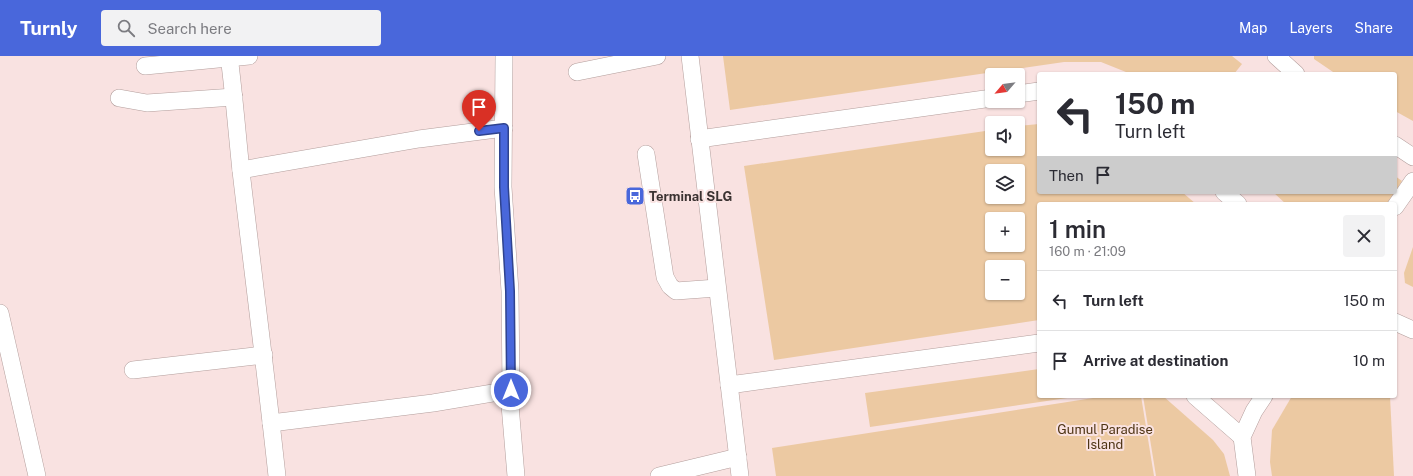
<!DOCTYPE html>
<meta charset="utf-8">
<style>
:root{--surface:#fff;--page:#f2f2f3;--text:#2b2b33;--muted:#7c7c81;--line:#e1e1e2;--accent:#4967db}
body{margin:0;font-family:"Public Sans",sans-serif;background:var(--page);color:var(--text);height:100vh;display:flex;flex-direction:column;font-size:15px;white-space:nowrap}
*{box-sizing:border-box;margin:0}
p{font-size:13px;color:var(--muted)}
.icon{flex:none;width:22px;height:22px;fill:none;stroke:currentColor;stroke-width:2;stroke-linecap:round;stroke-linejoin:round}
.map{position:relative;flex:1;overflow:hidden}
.panel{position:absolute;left:1037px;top:146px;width:360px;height:196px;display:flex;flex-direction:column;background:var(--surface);border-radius:4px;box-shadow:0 1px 3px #0004}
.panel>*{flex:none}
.hud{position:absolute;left:1037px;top:16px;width:360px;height:122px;border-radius:4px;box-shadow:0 1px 3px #0004;background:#fff;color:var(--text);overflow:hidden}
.needle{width:26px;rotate:242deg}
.fabs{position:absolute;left:985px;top:12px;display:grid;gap:8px}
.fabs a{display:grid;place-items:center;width:40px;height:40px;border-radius:4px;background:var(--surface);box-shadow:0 1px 3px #0004;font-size:20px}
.pin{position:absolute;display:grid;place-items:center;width:34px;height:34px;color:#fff;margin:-41px -17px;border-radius:50% 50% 50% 0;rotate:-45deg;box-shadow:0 0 4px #0007}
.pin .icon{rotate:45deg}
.me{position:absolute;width:44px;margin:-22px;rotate:0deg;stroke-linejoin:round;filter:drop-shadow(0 0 3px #0008)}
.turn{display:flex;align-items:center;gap:14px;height:84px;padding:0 12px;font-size:18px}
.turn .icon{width:52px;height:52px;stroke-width:2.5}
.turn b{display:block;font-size:28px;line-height:34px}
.then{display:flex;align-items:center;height:38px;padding:0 12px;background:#0003;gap:8px;font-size:15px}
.round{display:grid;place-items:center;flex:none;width:42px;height:42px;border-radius:4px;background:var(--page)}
.head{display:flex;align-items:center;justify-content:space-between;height:68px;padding:0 12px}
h1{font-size:24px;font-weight:600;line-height:30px}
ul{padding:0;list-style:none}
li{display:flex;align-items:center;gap:12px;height:60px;padding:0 12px;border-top:1px solid var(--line)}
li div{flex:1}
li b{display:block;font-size:15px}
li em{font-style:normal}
header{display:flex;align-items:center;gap:24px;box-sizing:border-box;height:56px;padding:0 20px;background:var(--accent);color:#fff}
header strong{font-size:19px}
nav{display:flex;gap:22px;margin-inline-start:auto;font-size:14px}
.search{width:280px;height:36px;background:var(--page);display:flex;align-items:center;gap:10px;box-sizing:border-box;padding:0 14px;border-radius:4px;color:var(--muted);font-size:15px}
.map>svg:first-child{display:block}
</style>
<header>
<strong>Turnly</strong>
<div class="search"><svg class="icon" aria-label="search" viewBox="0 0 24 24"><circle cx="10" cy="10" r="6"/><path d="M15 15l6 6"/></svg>Search here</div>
<nav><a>Map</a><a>Layers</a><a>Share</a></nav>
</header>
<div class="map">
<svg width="1413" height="420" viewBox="0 0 1413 420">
<rect width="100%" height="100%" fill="#f9e2e1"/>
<g fill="#ecc9a2" fill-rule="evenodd">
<path d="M 723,0 L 1232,0 L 1242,8 L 1234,18 L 1131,18 L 1101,6 L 1064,6 L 730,54 Z"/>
<path d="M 1314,0 L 1413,0 L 1413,65 L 1395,55 L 1395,18 L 1336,18 L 1314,3 Z"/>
<path d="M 1039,68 L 1039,136 L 1182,136 L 1196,148 L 1039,148 L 1039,264 L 774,304 L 744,110 L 992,74 L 992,93 L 1018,93 L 1018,70 ZM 992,115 L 1018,115 L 1018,141 L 992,141 ZM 992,163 L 1018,163 L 1018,189 L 992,189 ZM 992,211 L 1018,211 L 1018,237 L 992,237 Z"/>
<path d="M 1395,120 L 1402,125 L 1387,148 L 1286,148 L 1273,136 L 1395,136 Z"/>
<path d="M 1413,191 L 1413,231 L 1405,227 L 1404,217 Z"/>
<path d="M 1039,313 L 1039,340 L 1081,340 L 870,371 L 865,337 Z"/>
<path d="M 1106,340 L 1141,340 L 1154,420 L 776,420 L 772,392 Z"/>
<path d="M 1143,340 L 1163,340 L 1213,384 L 1224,398 L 1230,420 L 1156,420 Z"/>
<path d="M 1292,340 L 1390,340 L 1394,420 L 1272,420 L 1270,406 L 1272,374 Z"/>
</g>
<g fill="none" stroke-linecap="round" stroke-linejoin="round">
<defs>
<g id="minor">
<path d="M 229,0 C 234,38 237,77 241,115 C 253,217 266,318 277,420"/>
<path d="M 504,0 L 503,131 L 510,235 L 511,334"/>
<path d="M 690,0 L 740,420"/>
<path d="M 1276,0 L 1296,18"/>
<path d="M 145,10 L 249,0"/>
<path d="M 577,16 L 657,0"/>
<path d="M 1018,38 L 1039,35"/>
<path d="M 119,42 L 147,47 L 234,41"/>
<path d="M 699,83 L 992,42"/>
<path d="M 1395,89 L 1413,101"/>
<path d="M 646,98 L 665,221 L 670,230 L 676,235 L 717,232"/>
<path d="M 241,114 L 419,83 L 504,72"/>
<path d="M 1224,136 L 1238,148"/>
<path d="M 1395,151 L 1413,125"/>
<path d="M 0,257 L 37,420"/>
<path d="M 1395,266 L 1413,274"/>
<path d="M 133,314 L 264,299"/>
<path d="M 729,329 L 1039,287"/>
<path d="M 1195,340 L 1242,381"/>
<path d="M 271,367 L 433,347 L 511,334 L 510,349 L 516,420"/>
<path d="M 659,420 L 738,401"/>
<path d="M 1247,420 L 1242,381 L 1254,355 L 1264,340"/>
</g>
</defs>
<use href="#minor" stroke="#b39e9c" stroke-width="18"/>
<use href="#minor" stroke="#fff" stroke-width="17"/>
</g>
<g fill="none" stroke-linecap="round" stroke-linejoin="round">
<defs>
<path id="route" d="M 479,75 L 504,72 L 504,131 L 510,235 L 511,334"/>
</defs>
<use href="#route" stroke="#2f438e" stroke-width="10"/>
<use href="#route" stroke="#4967db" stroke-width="7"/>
</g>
<defs>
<symbol id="bus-square" viewBox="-11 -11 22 22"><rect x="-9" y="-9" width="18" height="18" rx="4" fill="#4967db" stroke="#f9e2e1"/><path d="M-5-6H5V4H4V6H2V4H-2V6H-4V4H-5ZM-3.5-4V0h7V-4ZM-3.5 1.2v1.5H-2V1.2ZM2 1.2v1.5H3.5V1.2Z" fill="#fff"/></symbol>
</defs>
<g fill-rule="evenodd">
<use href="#bus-square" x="624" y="129" width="22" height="22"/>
</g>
<g text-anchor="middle" stroke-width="4" stroke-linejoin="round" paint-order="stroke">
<g font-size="13" font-weight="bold" fill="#3a3231" stroke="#f9e2e1" text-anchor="start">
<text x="649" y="145">Terminal SLG</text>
</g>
<g font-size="13" fill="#4e3414" stroke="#f9e2e1">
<text x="1105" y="378">Gumul Paradise<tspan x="1105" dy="15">Island</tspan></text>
</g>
</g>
</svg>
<div class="fabs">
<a><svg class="needle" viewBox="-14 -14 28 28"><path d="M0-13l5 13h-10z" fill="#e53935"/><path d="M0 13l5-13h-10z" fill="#7c7c81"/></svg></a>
<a><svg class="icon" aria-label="sound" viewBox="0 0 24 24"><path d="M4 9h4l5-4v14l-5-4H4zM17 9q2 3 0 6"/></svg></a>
<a><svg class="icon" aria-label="layers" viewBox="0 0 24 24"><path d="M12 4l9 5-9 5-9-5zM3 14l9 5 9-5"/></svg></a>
<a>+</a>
<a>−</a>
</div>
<div class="pin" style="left:479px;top:75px;background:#d93025"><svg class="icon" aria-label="arrive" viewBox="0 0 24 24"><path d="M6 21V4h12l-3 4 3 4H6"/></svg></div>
<svg class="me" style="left:511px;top:334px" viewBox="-20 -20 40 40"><circle r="17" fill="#4967db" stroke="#fff" stroke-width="3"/><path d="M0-11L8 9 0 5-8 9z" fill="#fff"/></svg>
<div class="hud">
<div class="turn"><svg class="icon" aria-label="left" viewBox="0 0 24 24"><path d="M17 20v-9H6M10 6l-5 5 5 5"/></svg><div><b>150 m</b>Turn left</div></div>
<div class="then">Then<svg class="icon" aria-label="arrive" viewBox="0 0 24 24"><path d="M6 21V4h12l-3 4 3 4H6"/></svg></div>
</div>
<section class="panel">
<div class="head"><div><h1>1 min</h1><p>160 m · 21:09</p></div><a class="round"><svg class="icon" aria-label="close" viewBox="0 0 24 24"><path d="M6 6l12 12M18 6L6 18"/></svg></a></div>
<ul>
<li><svg class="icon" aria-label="left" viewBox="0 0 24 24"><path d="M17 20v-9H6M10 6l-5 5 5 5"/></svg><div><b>Turn left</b></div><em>150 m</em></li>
<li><svg class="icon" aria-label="arrive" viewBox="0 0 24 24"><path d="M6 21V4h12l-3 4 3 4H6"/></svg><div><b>Arrive at destination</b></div><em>10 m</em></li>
</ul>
</section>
</div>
